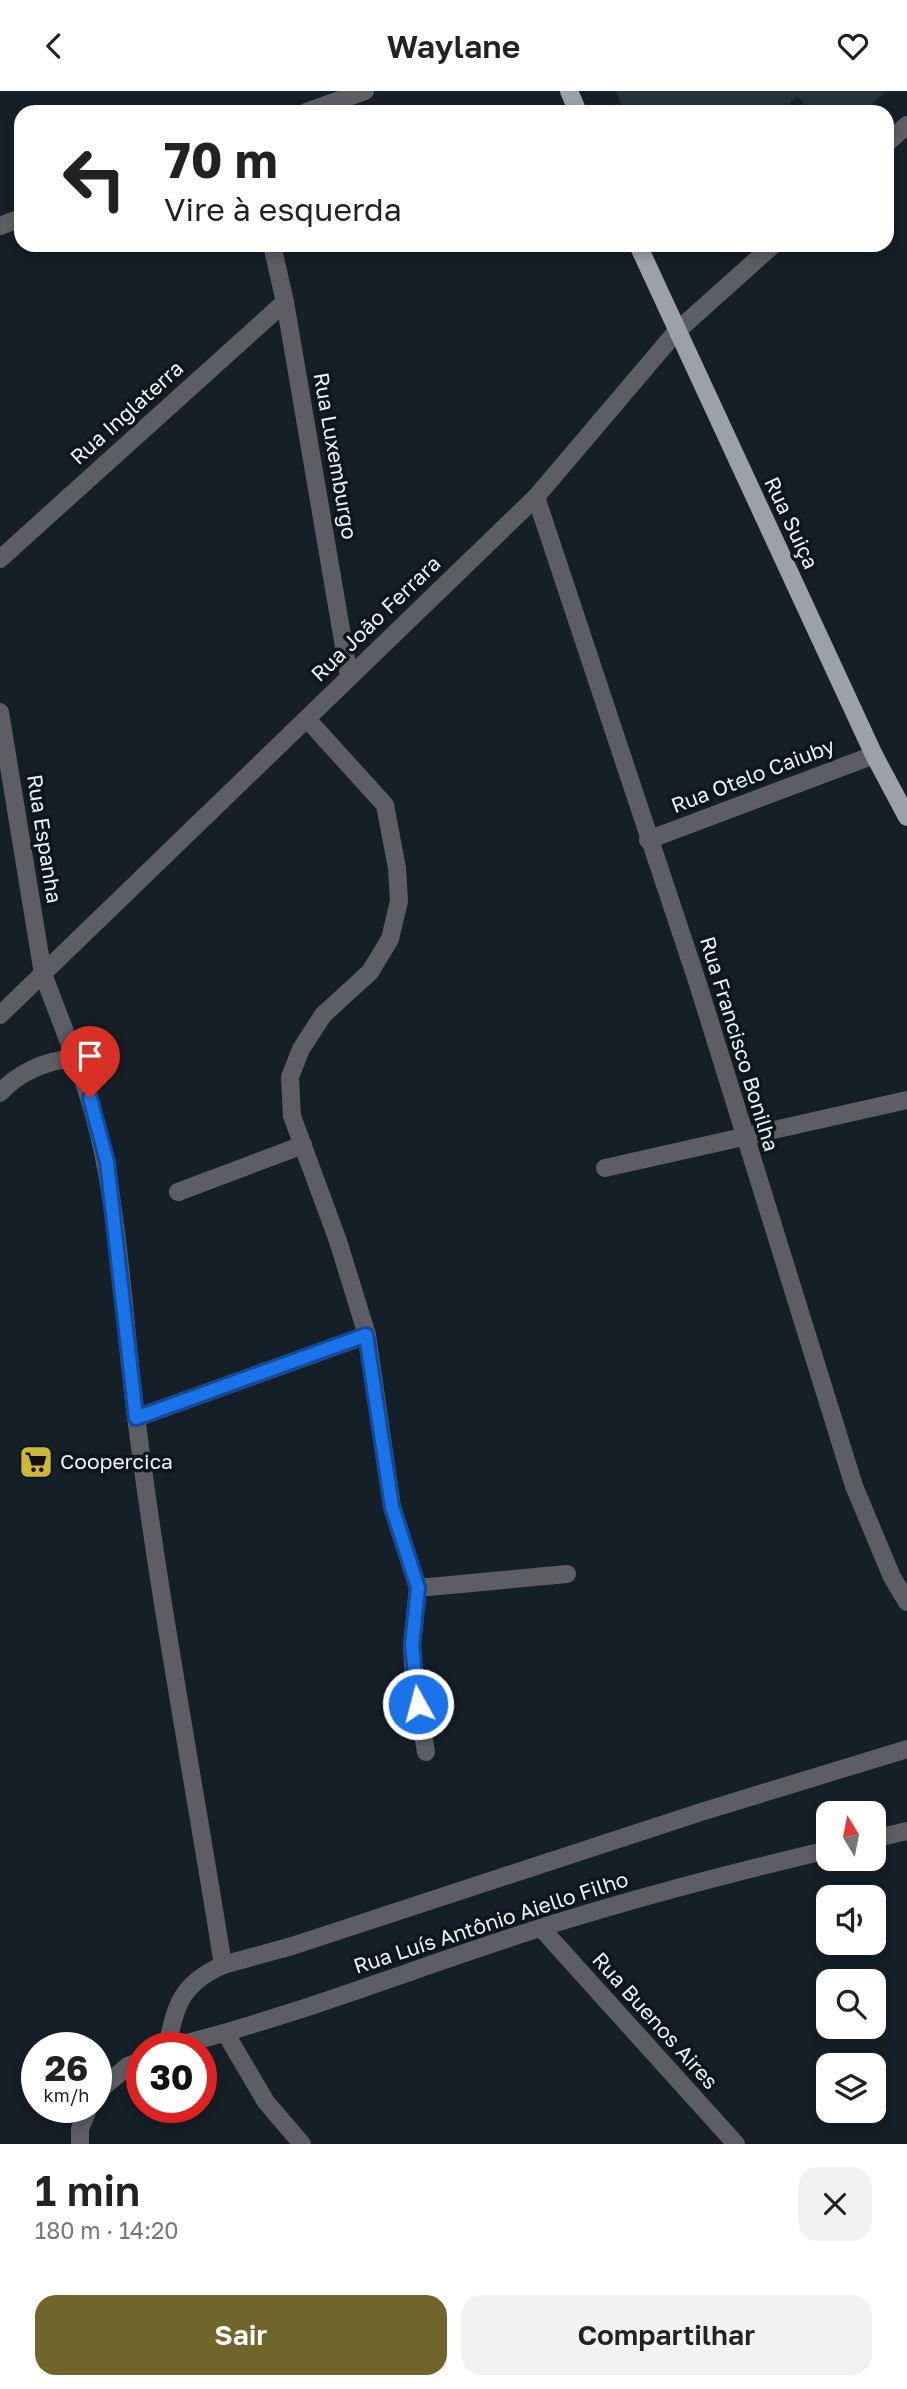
<!DOCTYPE html>
<html lang="pt">
<meta charset="utf-8">
<style>
:root{--surface:#fff;--page:#f2f2f2;--text:#222;--muted:#767676;--accent:#70662b}
body{margin:0;font-family:"Golos Text",sans-serif;background:var(--page);color:var(--text);height:100vh;display:flex;flex-direction:column;font-size:26px;white-space:nowrap}
*{box-sizing:border-box;margin:0}
p{font-size:23px;color:var(--muted)}
.icon{flex:none;width:38px;height:38px;fill:none;stroke:currentColor;stroke-width:2;stroke-linecap:round;stroke-linejoin:round}
.map{position:relative;height:2053px;overflow:hidden}
.side{display:flex;flex-direction:column;background:var(--surface);flex:1}
.side>*{flex:none}
.guide{position:absolute;left:14px;top:14px;width:880px;height:147px;border-radius:21px;box-shadow:0 4px 10px #0003;background:#fff;color:var(--text);overflow:hidden}
.needle{width:46px;rotate:350deg}
.fabs{position:absolute;left:816px;top:1710px;display:grid;gap:14px}
.fabs a{display:grid;place-items:center;width:70px;height:70px;border-radius:14px;background:var(--surface);box-shadow:0 4px 10px #0003;font-size:35px}
.speed{position:absolute;left:21px;top:1941px;display:flex;gap:14px;font-size:35px;font-weight:700;text-align:center}
.speed>*{display:grid;place-content:center;width:91px;height:91px;border-radius:50%;background:var(--surface);box-shadow:0 4px 10px #0003;line-height:1}
.speed small{font-size:18px;font-weight:400}
.speed .limit{border:10px solid #d22;background:#fff;color:#111}
.pin{position:absolute;display:grid;place-items:center;width:60px;height:60px;color:#fff;margin:-72px -30px;border-radius:50% 50% 50% 0;rotate:-45deg;box-shadow:0 0 7px #0007}
.pin .icon{rotate:45deg}
.me{position:absolute;width:77px;margin:-38px;rotate:353deg;stroke-linejoin:round;filter:drop-shadow(0 0 5px #0008)}
.turn{display:flex;align-items:center;gap:24px;height:147px;padding:0 35px;font-size:32px}
.turn .icon{width:91px;height:91px;stroke-width:2.5}
.turn b{display:block;font-size:49px;line-height:60px}
.round{display:grid;place-items:center;flex:none;width:74px;height:74px;border-radius:21px;background:var(--page)}
.overview{display:flex;align-items:center;justify-content:space-between;height:119px;padding:0 35px}
h1{font-size:42px;font-weight:600;line-height:52px}
.cta{display:flex;gap:14px;margin-top:auto;padding:14px 35px}
.cta a{flex:1;height:80px;border-radius:21px;background:var(--accent);color:#fff;font-size:28px;font-weight:600;line-height:80px;text-align:center}
.cta a+a{background:var(--page);color:var(--text)}
header{display:flex;justify-content:space-between;align-items:center;height:91px;padding:0 35px;background:var(--surface);font-size:32px;font-weight:600}
.map>svg:first-child{display:block}
</style>
<header><svg class="icon" aria-label="back" viewBox="0 0 24 24"><path d="M15 5l-7 7 7 7"/></svg>Waylane<svg class="icon" aria-label="heart" viewBox="0 0 24 24"><path d="M12 20l-8-8c-3-5 5-10 8-4 3-6 11-1 8 4z"/></svg></header>
<div class="map">
<svg width="907" height="2053" viewBox="0 0 907 2053">
<rect width="100%" height="100%" fill="#151f27"/>
<g fill="#233336">
<path d="M 616,0 L 886,0 L 864,21 L 812,21 L 797,5 L 781,21 L 624,21 Z"/>
<path d="M 678,154 L 695,154 L 680,160 Z"/>
</g>
<g fill="none" stroke-linecap="round" stroke-linejoin="round">
<g stroke="#5c5e64" stroke-width="18">
<path d="M 306,21 L 365,0"/>
<path d="M 887,52 L 907,34"/>
<path d="M 0,135 L 21,127"/>
<path d="M 272,154 L 285,211 L 349,585"/>
<path d="M 536,406 L 698,893 L 854,1395 L 892,1486 L 907,1511"/>
<path d="M 0,468 L 285,211"/>
<path d="M 0,621 L 43,883 L 75,967"/>
<path d="M 307,628 L 385,714 L 397,777 L 399,810 L 390,848 L 370,881 L 323,924 L 301,958 L 290,986 L 292,1025 L 338,1150 L 367,1244 L 392,1416 L 418,1497 L 567,1483"/>
<path d="M 648,749 L 874,664"/>
<path d="M 0,924 L 536,406 L 676,241 L 773,154"/>
<path d="M 0,1002 C 20,980 45,970 75,967 C 120,1080 120,1205 136,1325 C 159,1509 194,1691 223,1874 L 292,1855 L 701,1721 L 907,1658"/>
<path d="M 605,1077 L 907,1009"/>
<path d="M 178,1101 L 303,1054"/>
<path d="M 136,1327 L 367,1244"/>
<path d="M 418,1497 L 412,1554 L 414,1589 L 426,1661"/>
<path d="M 873,1748 L 907,1740"/>
<path d="M 541,1837 L 736,2053"/>
<path d="M 226,1943 L 266,2011 L 302,2053"/>
<path d="M 167,1956 C 176,1913 181,1893 223,1874"/>
<path d="M 171,1956 C 296,1925 417,1876 540,1837 C 635,1807 731,1782 828,1759"/>
<path d="M 96,2002 L 128,1975 L 142,1969"/>
<path d="M 80,2053 L 80,2038 L 89,2016"/>
</g>
<g stroke="#9ba0ab" stroke-width="18">
<path d="M 569,0 L 578,21"/>
<path d="M 638,154 L 874,664 L 907,726"/>
</g>
</g>
<g fill="none" stroke-linecap="round" stroke-linejoin="round">
<defs>
<path id="route" d="M 90,1007 L 107,1071 L 136,1327 L 366,1244 L 392,1416 L 418,1497 L 412,1554 L 418,1613"/>
</defs>
<use href="#route" stroke="#114b97" stroke-width="18"/>
<use href="#route" stroke="#1a73e8" stroke-width="12"/>
</g>
<defs>
<symbol id="supermarket-square" viewBox="-11 -11 22 22"><rect x="-9" y="-9" width="18" height="18" rx="4" fill="#cfb837" stroke="#0c161d"/><path d="M-6-5.5h2.5l.6 2H6L4.5 2H-2.5L-4.4-4H-6ZM-1.5 3.2a1.3 1.3 0 1 0 .1 0ZM3 3.2a1.3 1.3 0 1 0 .1 0Z" fill="#111"/></symbol>
</defs>
<g fill-rule="evenodd">
<use href="#supermarket-square" x="17" y="1352" width="38" height="38"/>
</g>
<g text-anchor="middle" stroke-width="7" stroke-linejoin="round" paint-order="stroke">
<g font-size="21" fill="#ecf3f8" stroke="#0c161d">
<text transform="translate(127 322) rotate(-42)" y="7">Rua Inglaterra</text>
<text transform="translate(335 365) rotate(80)" y="7">Rua Luxemburgo</text>
<text transform="translate(791 432) rotate(65)" y="7">Rua Suiça</text>
<text transform="translate(376 528) rotate(-44)" y="7">Rua João Ferrara</text>
<text transform="translate(753 685) rotate(-21)" y="7">Rua Otelo Caiuby</text>
<text transform="translate(44 748) rotate(81)" y="7">Rua Espanha</text>
<text transform="translate(739 953) rotate(73)" y="7">Rua Francisco Bonilha</text>
<text transform="translate(491 1832) rotate(-18)" y="7">Rua Luís Antônio Aiello Filho</text>
<text transform="translate(655 1930) rotate(48)" y="7">Rua Buenos Aires</text>
</g>
<g font-size="21" fill="#ecf3f8" stroke="#0c161d" text-anchor="start">
<text x="60" y="1378">Coopercica</text>
</g>
</g>
</svg>
<div class="fabs">
<a><svg class="needle" viewBox="-14 -14 28 28"><path d="M0-13l5 13h-10z" fill="#e53935"/><path d="M0 13l5-13h-10z" fill="#767676"/></svg></a>
<a><svg class="icon" aria-label="sound" viewBox="0 0 24 24"><path d="M4 9h4l5-4v14l-5-4H4zM17 9q2 3 0 6"/></svg></a>
<a><svg class="icon" aria-label="search" viewBox="0 0 24 24"><circle cx="10" cy="10" r="6"/><path d="M15 15l6 6"/></svg></a>
<a><svg class="icon" aria-label="layers" viewBox="0 0 24 24"><path d="M12 4l9 5-9 5-9-5zM3 14l9 5 9-5"/></svg></a>
</div>
<div class="speed"><div>26<small>km/h</small></div><div class="limit">30</div></div>
<div class="pin" style="left:90px;top:1007px;background:#d93025"><svg class="icon" aria-label="arrive" viewBox="0 0 24 24"><path d="M6 21V4h12l-3 4 3 4H6"/></svg></div>
<svg class="me" style="left:418px;top:1613px" viewBox="-20 -20 40 40"><circle r="17" fill="#1a73e8" stroke="#fff" stroke-width="3"/><path d="M0-11L8 9 0 5-8 9z" fill="#fff"/></svg>
<div class="guide">
<div class="turn"><svg class="icon" aria-label="left" viewBox="0 0 24 24"><path d="M17 20v-9H6M10 6l-5 5 5 5"/></svg><div><b>70 m</b>Vire à esquerda</div></div>
</div>
</div>
<section class="side">
<div class="overview"><div><h1>1 min</h1><p>180 m · 14:20</p></div><a class="round"><svg class="icon" aria-label="close" viewBox="0 0 24 24"><path d="M6 6l12 12M18 6L6 18"/></svg></a></div>
<div class="cta"><a>Sair</a><a>Compartilhar</a></div>
</section>
